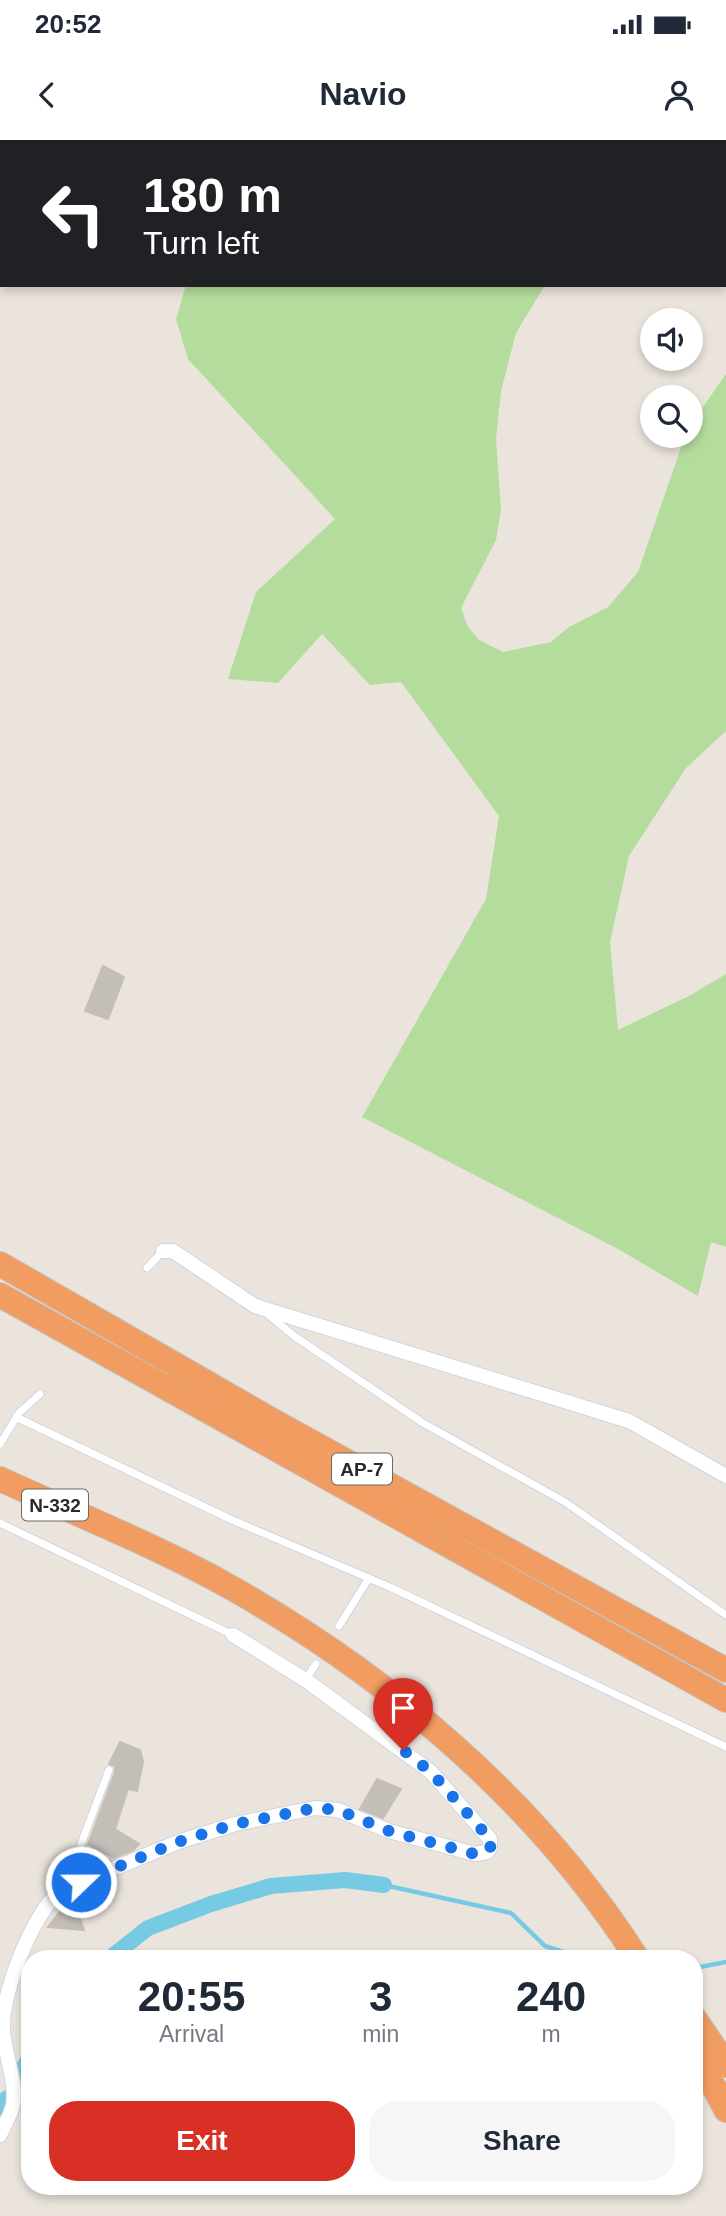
<!DOCTYPE html>
<style>
:root{--surface:#fff;--page:#f6f6f7;--text:#1f2937;--muted:#747a83;--accent:#d93025}
body{margin:0;font-family:Helvetica,sans-serif;background:var(--page);color:var(--text);height:100vh;display:flex;flex-direction:column;font-size:26px;white-space:nowrap}
*{box-sizing:border-box;margin:0}
p{font-size:23px;color:var(--muted)}
.icon{flex:none;width:38px;height:38px;fill:none;stroke:currentColor;stroke-width:2;stroke-linecap:round;stroke-linejoin:round}
.map{position:relative;flex:1;overflow:hidden}
.panel{position:absolute;left:21px;top:1810px;width:682px;height:245px;display:flex;flex-direction:column;background:var(--surface);border-radius:28px;box-shadow:0 4px 10px #0003}
.panel>*{flex:none}
.top-card{position:absolute;left:0px;top:0px;width:726px;height:147px;box-shadow:0 4px 10px #0003;background:#202124;color:#fff;overflow:hidden}
.controls{position:absolute;left:640px;top:168px;display:grid;gap:14px}
.controls a{display:grid;place-items:center;width:63px;height:63px;border-radius:50%;background:var(--surface);box-shadow:0 4px 10px #0003;font-size:35px}
.pin{position:absolute;display:grid;place-items:center;width:60px;height:60px;color:#fff;margin:-72px -30px;border-radius:50% 50% 50% 0;rotate:-45deg;box-shadow:0 0 7px #0007}
.pin .icon{rotate:45deg}
.me{position:absolute;width:77px;margin:-38px;rotate:68deg;stroke-linejoin:round;filter:drop-shadow(0 0 5px #0008)}
.turn{display:flex;align-items:center;gap:24px;height:147px;padding:0 28px;font-size:32px}
.turn .icon{width:91px;height:91px;stroke-width:2.5}
.turn b{display:block;font-size:49px;line-height:60px}
.eta{display:flex;justify-content:space-evenly;align-items:center;height:119px;text-align:center}
.eta b{font-size:42px;font-weight:800;line-height:49px}
.primary-button{display:flex;gap:14px;margin-top:auto;padding:14px 28px}
.primary-button a{flex:1;height:80px;border-radius:28px;background:var(--accent);color:#fff;font-size:28px;font-weight:800;line-height:80px;text-align:center}
.primary-button a+a{background:var(--page);color:var(--text)}
.status{display:flex;justify-content:space-between;align-items:center;height:49px;padding:0 35px;background:var(--surface);direction:ltr}
.status svg{height:19px;fill:currentColor}
header{display:flex;justify-content:space-between;align-items:center;height:91px;padding:0 28px;background:var(--surface);font-size:32px;font-weight:800}
.map>svg:first-child{display:block}
</style>
<div class="status"><b>20:52</b><svg viewBox="0 0 49 12"><path d="M0 12V9h3v3zM5 12V6h3v6zM10 12V3h3v9zM15 12V0h3v12zM26 1h20v11H26zM47 4h2v5h-2z"/></svg></div>
<header><svg class="icon" aria-label="back" viewBox="0 0 24 24"><path d="M15 5l-7 7 7 7"/></svg>Navio<svg class="icon" aria-label="person" viewBox="0 0 24 24"><circle cx="12" cy="8" r="4"/><path d="M4 21q1-7 8-7t8 7"/></svg></header>
<div class="map">
<svg width="726" height="2076" viewBox="0 0 726 2076">
<rect width="100%" height="100%" fill="#eae4dc"/>
<g fill="#b4dd9d">
<path d="M 335,0 L 682,0 L 333,2 Z"/>
<path d="M 186,145 L 545,145 L 516,193 L 501,251 L 496,299 L 501,369 L 496,400 L 461,468 L 468,487 L 479,500 L 503,512 L 551,502 L 569,487 L 608,467 L 638,432 L 685,296 L 691,296 L 691,284 L 726,234 L 726,591 L 686,628 L 629,716 L 610,802 L 618,890 L 689,856 L 726,834 L 726,1107 L 711,1102 L 698,1156 L 618,1109 L 362,977 L 486,759 L 499,676 L 401,542 L 370,545 L 322,494 L 278,543 L 228,539 L 256,452 L 335,379 L 188,219 L 176,179 Z"/>
</g>
<g fill="none" stroke-linecap="round" stroke-linejoin="round">
<g stroke="#77cae4" stroke-width="4.5">
<path d="M 384,1745 L 511,1773 L 545,1806 L 581,1818"/>
<path d="M 695,1828 L 726,1822"/>
</g>
<g stroke="#77cae4" stroke-width="16">
<path d="M 110,1818 L 148,1788 L 211,1764 L 271,1746 L 345,1740 L 384,1745"/>
<path d="M 22,1931 L 30,1916"/>
<path d="M 0,1973 L 7,1958"/>
</g>
</g>
<g fill="#c3beb8" stroke="#c5bfb6" stroke-width="2">
<path d="M 103,826 L 124,837 L 108,879 L 85,871 Z"/>
<path d="M 120,1602 L 140,1610 L 143,1622 L 137,1651 L 128,1649 L 115,1689 L 139,1704 L 134,1710 L 114,1718 L 88,1704 L 115,1632 L 115,1626 L 109,1624 Z"/>
<path d="M 377,1639 L 401,1649 L 383,1678 L 360,1669 Z"/>
<path d="M 67,1763 L 75,1765 L 84,1790 L 48,1787 Z"/>
</g>
<g fill="none" stroke-linecap="round" stroke-linejoin="round">
<defs>
<g id="lane">
<path d="M 147,1128 L 163,1111"/>
<path d="M 264,1171 L 294,1196 L 423,1283 L 565,1362 L 726,1475"/>
<path d="M 16,1277 L 230,1379 L 392,1448 L 726,1607"/>
<path d="M 0,1304 L 19,1273 L 40,1254"/>
<path d="M 0,1383 L 233,1495"/>
<path d="M 339,1486 L 369,1438"/>
<path d="M 305,1540 L 316,1524"/>
<path d="M 81,1741 L 81,1704 L 109,1630"/>
</g>
<g id="street">
<path d="M 163,1111 L 173,1111 L 255,1166 L 629,1281 L 726,1336"/>
<path d="M 0,1995 C 4,1985 11,1975 13,1965 C 17,1941 4,1913 3,1889 C 1,1854 33,1773 60,1751 L 178,1702 L 235,1684 L 315,1668 L 338,1670 L 389,1691 L 475,1714 L 487,1712 L 490,1708 L 490,1699 L 431,1632 L 307,1541 L 233,1495"/>
</g>
<g id="highway">
<path d="M 0,1124 L 275,1282 L 726,1530"/>
<path d="M 0,1155 L 726,1560"/>
<path d="M 0,1339 C 76,1374 157,1406 230,1447 C 391,1538 537,1662 637,1818"/>
<path d="M 695,1879 L 726,1925"/>
<path d="M 695,1911 L 726,1970"/>
</g>
</defs>
<use href="#lane" stroke="#d1d5e1" stroke-width="9"/>
<use href="#street" stroke="#d1d5e1" stroke-width="16"/>
<use href="#highway" stroke="#c3c3c3" stroke-width="26"/>
<use href="#lane" stroke="#fff" stroke-width="7"/>
<use href="#street" stroke="#fff" stroke-width="14"/>
<use href="#highway" stroke="#f19c61" stroke-width="24"/>
</g>
<g fill="none" stroke-linecap="round" stroke-linejoin="round">
<path stroke="#1a73e8" stroke-width="12" stroke-dasharray="0 21.6" d="M 81,1742 L 178,1702 L 235,1684 L 315,1668 L 338,1670 L 389,1691 L 430,1702 L 475,1714 L 487,1712 L 492,1704 L 490,1699 L 431,1632 L 403,1610"/>
</g>
<g text-anchor="middle" stroke-width="5" stroke-linejoin="round" paint-order="stroke">
<g fill="#fff" stroke="#696969" stroke-width="2">
<rect x="332" y="1313.5" width="60" height="31" rx="5"/>
<rect x="22" y="1349.5" width="66" height="31" rx="5"/>
</g>
<g font-size="19" font-weight="bold" fill="#292929">
<text x="362" y="1336">AP-7</text>
<text x="55" y="1372">N-332</text>
</g>
</g>
</svg>
<div class="controls">
<a><svg class="icon" aria-label="sound" viewBox="0 0 24 24"><path d="M4 9h4l5-4v14l-5-4H4zM17 9q2 3 0 6"/></svg></a>
<a><svg class="icon" aria-label="search" viewBox="0 0 24 24"><circle cx="10" cy="10" r="6"/><path d="M15 15l6 6"/></svg></a>
</div>
<div class="pin" style="left:403px;top:1610px;background:#d93025"><svg class="icon" aria-label="arrive" viewBox="0 0 24 24"><path d="M6 21V4h12l-3 4 3 4H6"/></svg></div>
<svg class="me" style="left:81px;top:1742px" viewBox="-20 -20 40 40"><circle r="17" fill="#1a73e8" stroke="#fff" stroke-width="3"/><path d="M0-11L8 9 0 5-8 9z" fill="#fff"/></svg>
<div class="top-card">
<div class="turn"><svg class="icon" aria-label="left" viewBox="0 0 24 24"><path d="M17 20v-9H6M10 6l-5 5 5 5"/></svg><div><b>180 m</b>Turn left</div></div>
</div>
<section class="panel">
<div class="eta">
<div><b>20:55</b><p>Arrival</p></div>
<div><b>3</b><p>min</p></div>
<div><b>240</b><p>m</p></div>
</div>
<div class="primary-button"><a>Exit</a><a>Share</a></div>
</section>
</div>
